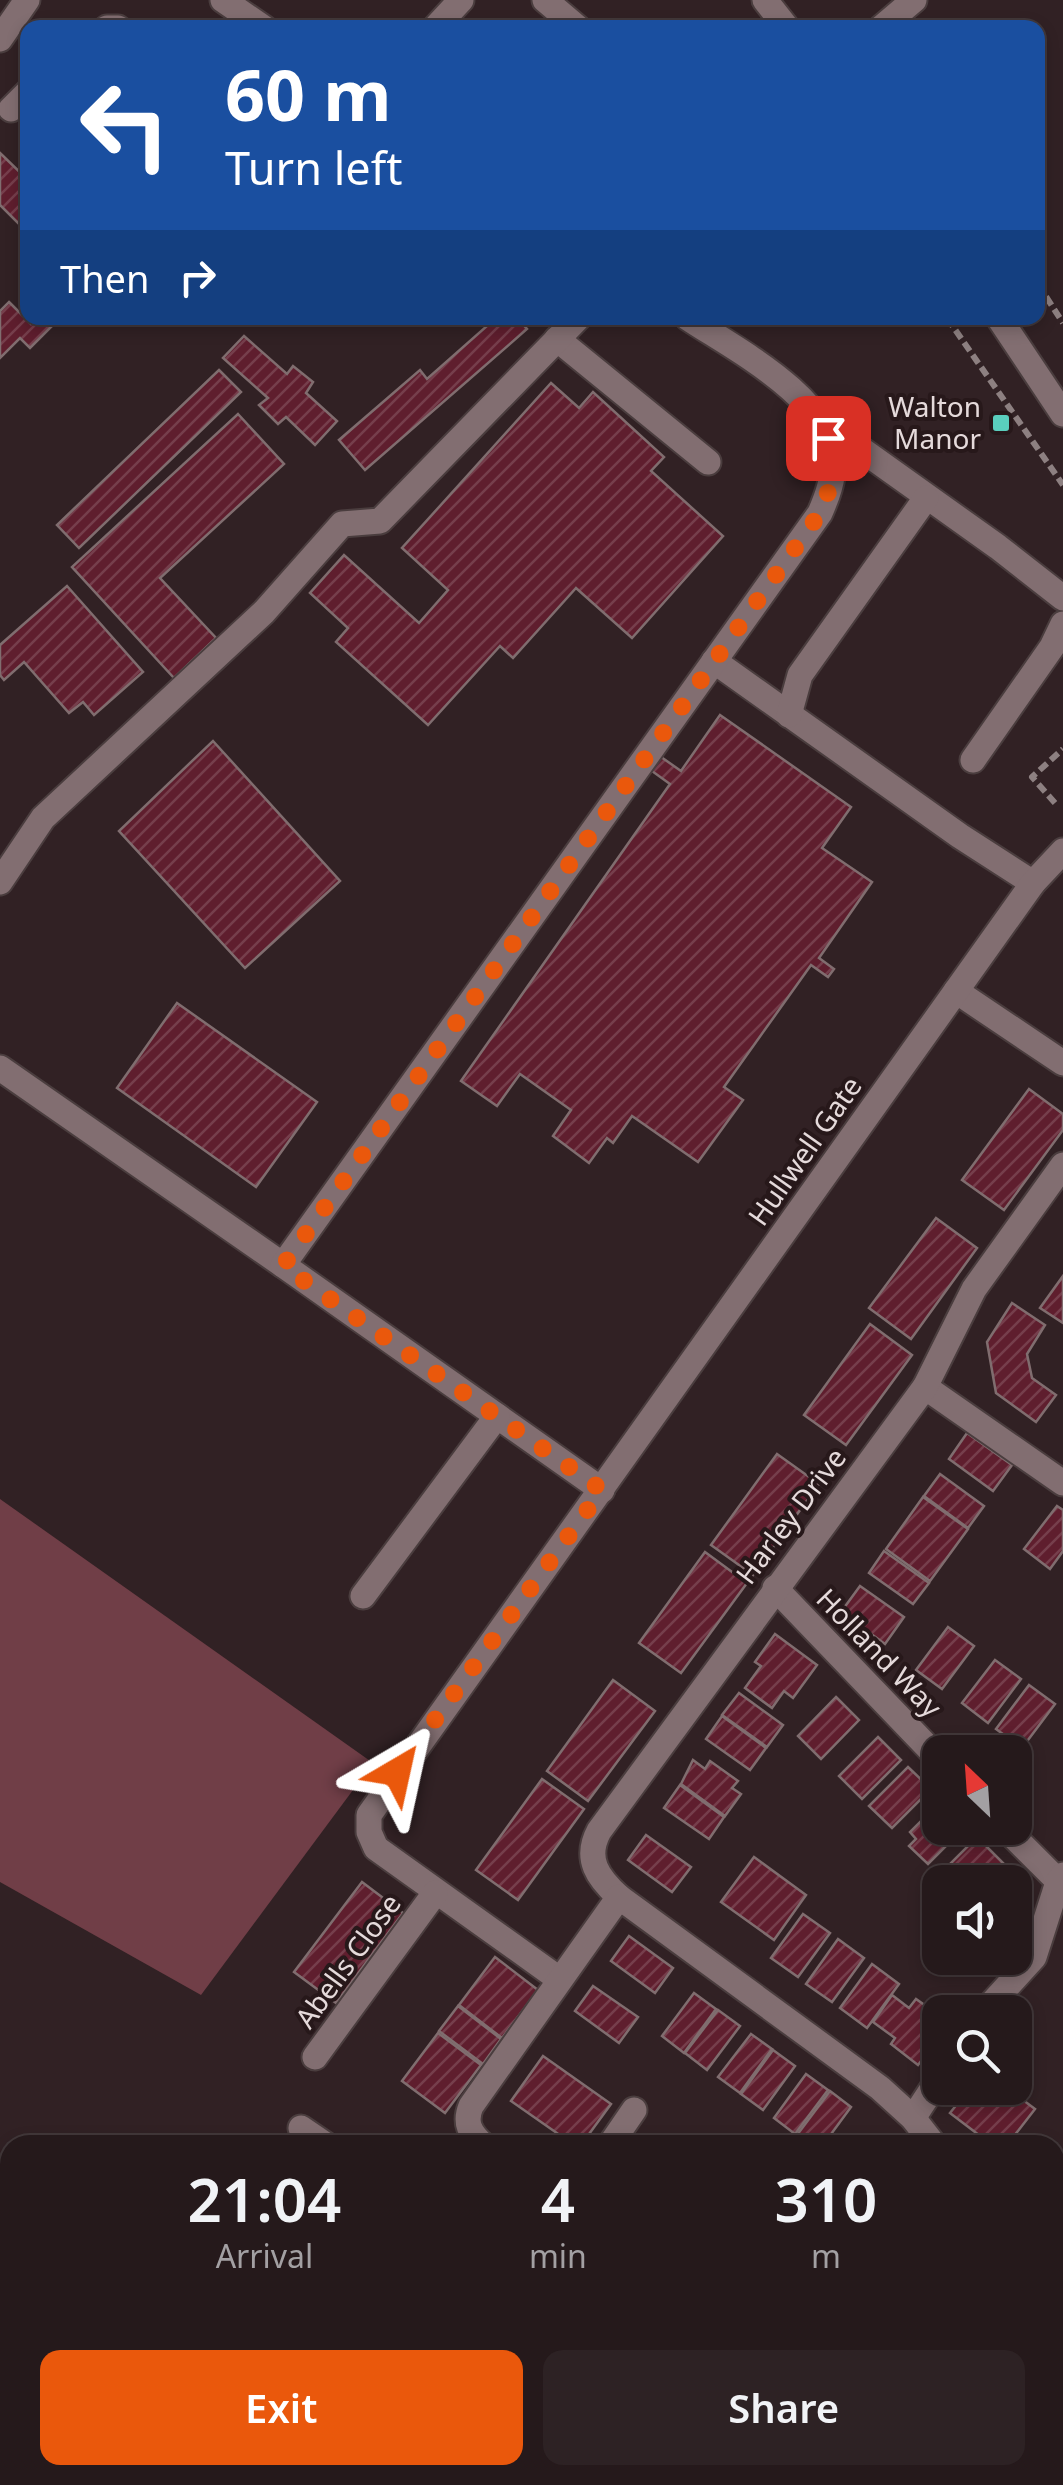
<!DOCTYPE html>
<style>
:root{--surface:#25191b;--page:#2d2224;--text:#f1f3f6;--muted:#a3a0a3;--line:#42383a;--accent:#ea580c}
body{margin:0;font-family:"Noto Sans",sans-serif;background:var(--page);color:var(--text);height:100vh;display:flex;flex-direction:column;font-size:38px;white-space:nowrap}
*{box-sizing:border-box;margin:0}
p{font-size:32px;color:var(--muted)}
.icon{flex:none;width:55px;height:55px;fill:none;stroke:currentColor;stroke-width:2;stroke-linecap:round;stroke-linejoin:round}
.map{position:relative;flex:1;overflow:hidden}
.panel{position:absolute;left:0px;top:2135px;width:1065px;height:350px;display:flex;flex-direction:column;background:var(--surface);border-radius:30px 30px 0 0;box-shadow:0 5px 15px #0003,0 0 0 2px var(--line)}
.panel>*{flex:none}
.top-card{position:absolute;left:20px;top:20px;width:1025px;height:305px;border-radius:20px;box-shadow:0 5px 15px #0003,0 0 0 2px var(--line);background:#1a4fa0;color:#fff;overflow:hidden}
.needle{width:65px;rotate:335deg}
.fabs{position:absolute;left:922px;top:1735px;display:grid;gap:20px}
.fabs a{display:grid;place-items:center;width:110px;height:110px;border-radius:20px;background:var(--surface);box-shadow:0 5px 15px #0003,0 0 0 2px var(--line);font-size:50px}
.pin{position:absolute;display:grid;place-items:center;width:85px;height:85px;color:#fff;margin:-42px;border-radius:20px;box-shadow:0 5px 15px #0006}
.me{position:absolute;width:110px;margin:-55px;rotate:36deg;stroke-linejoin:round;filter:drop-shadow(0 0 8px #0008)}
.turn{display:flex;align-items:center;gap:35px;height:210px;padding:0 40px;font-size:45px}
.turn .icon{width:130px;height:130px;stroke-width:2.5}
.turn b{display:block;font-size:70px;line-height:85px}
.then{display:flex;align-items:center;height:95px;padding:0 40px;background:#0003;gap:20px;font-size:38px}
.eta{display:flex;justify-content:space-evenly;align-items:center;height:170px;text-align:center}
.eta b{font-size:60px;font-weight:600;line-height:70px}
.button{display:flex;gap:20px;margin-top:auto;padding:20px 40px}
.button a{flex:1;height:115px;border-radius:20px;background:var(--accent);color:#fff;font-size:40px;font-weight:600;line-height:115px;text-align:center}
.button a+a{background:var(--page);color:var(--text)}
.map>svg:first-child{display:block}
</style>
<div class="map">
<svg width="1063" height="2485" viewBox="0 0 1063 2485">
<defs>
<pattern id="building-hatch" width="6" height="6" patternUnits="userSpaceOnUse" patternTransform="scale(2.5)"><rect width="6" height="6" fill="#5f1e2e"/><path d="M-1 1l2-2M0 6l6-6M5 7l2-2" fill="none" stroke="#763e4c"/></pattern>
</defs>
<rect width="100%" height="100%" fill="#312124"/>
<path fill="#703e47" d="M 0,1499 L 373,1763 L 201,1995 L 0,1882 Z"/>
<g fill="url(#building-hatch)" stroke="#806d6f" stroke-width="2.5">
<path d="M 0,153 L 28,180 L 28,233 L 0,205 Z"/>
<path d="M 9,302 L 31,324 L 37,318 L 52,318 L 56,322 L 30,348 L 20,338 L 0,358 L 0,311 Z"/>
<path d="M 479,318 L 517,318 L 527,329 L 365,470 L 339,440 L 420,370 L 427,379 L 487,326 Z"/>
<path d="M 244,336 L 287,374 L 293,366 L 313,382 L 306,393 L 337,421 L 315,445 L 286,417 L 278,424 L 259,405 L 268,398 L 223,358 Z"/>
<path d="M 219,370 L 241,392 L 79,548 L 57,525 Z"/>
<path d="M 551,383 L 579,408 L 593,392 L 664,457 L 651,471 L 723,536 L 632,638 L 576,588 L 513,658 L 500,646 L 428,725 L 336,642 L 348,628 L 310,593 L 344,555 L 419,623 L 448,590 L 402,548 Z"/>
<path d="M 238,414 L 284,464 L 160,578 L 216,638 L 174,678 L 72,567 Z"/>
<path d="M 67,586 L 143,672 L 94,715 L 83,702 L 69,713 L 24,662 L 4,680 L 0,675 L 0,645 Z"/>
<path d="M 720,715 L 851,807 L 822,848 L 872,882 L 819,958 L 834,969 L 828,977 L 811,965 L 724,1087 L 743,1100 L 698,1162 L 632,1116 L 613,1143 L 607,1138 L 589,1163 L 553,1136 L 571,1110 L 520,1074 L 497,1106 L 461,1081 L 670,784 L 645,766 L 654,752 L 681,771 Z"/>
<path d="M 213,741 L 340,881 L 245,968 L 119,831 Z"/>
<path d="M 177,1003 L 317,1102 L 256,1187 L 117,1088 Z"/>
<path d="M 1029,1089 L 1063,1114 L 1063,1130 L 1004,1210 L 962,1180 Z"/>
<path d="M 936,1218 L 977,1248 L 911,1339 L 869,1308 Z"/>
<path d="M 1063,1276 L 1063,1323 L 1040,1308 Z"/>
<path d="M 1012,1303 L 1045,1325 L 1027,1354 L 1032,1378 L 1056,1395 L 1036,1422 L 996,1393 L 987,1342 Z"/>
<path d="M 870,1324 L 912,1355 L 846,1445 L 804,1415 Z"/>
<path d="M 967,1433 L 1012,1465 L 993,1491 L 949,1459 Z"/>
<path d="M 777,1454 L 819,1484 L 753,1575 L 711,1545 Z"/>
<path d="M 940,1474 L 984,1506 L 968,1528 L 924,1496 Z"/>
<path d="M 923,1497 L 968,1529 L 930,1581 L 886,1549 Z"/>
<path d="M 1057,1506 L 1063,1510 L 1063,1551 L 1050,1569 L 1024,1549 Z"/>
<path d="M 884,1551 L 929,1583 L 913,1604 L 869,1573 Z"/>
<path d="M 705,1552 L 747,1583 L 681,1673 L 639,1643 Z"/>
<path d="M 860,1586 L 904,1617 L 885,1644 L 841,1612 Z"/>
<path d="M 948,1627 L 974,1646 L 942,1689 L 916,1670 Z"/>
<path d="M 775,1634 L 817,1665 L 793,1698 L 784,1691 L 772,1708 L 745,1688 L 761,1666 L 755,1662 Z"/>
<path d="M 995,1660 L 1021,1679 L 988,1723 L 962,1703 Z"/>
<path d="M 613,1680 L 655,1711 L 588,1801 L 547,1771 Z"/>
<path d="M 1029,1685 L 1055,1704 L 1022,1748 L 996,1729 Z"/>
<path d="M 739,1693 L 783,1725 L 767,1747 L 722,1715 Z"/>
<path d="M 836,1697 L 859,1720 L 821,1759 L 798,1736 Z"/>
<path d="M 722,1716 L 766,1748 L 750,1770 L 706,1739 Z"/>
<path d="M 878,1737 L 901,1760 L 862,1799 L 839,1776 Z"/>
<path d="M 693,1760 L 705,1769 L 710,1761 L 738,1781 L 732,1788 L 741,1794 L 725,1816 L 681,1784 Z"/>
<path d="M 908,1767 L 931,1789 L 892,1828 L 869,1806 Z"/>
<path d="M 542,1779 L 584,1809 L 518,1900 L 476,1870 Z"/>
<path d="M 680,1785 L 724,1817 L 709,1839 L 664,1808 Z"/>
<path d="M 934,1808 L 940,1815 L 940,1828 L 964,1828 L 928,1864 L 909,1846 L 916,1839 L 910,1832 Z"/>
<path d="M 646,1835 L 691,1867 L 672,1892 L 628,1860 Z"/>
<path d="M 977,1837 L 1010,1870 L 1010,1882 L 966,1882 L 949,1865 Z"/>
<path d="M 754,1857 L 806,1895 L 774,1940 L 721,1902 Z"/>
<path d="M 362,1882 L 403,1913 L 336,2003 L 294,1972 Z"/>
<path d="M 803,1914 L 830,1933 L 798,1977 L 771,1958 Z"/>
<path d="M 629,1936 L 673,1968 L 655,1993 L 611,1961 Z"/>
<path d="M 838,1939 L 864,1958 L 832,2002 L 806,1984 Z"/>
<path d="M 495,1957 L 538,1990 L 502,2038 L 459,2005 Z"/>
<path d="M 872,1964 L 899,1984 L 867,2028 L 840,2008 Z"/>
<path d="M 593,1986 L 638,2017 L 619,2043 L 575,2011 Z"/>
<path d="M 694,1993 L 716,2009 L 684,2053 L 662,2036 Z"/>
<path d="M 892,1995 L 909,2008 L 916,1999 L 940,2016 L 940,2036 L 918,2065 L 891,2044 L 895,2038 L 873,2022 Z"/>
<path d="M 458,2006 L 501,2039 L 483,2064 L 439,2031 Z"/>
<path d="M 718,2010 L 740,2026 L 707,2070 L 685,2053 Z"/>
<path d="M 438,2033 L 481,2065 L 445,2113 L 402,2081 Z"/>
<path d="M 751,2034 L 772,2049 L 740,2093 L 718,2077 Z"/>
<path d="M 773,2050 L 795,2066 L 763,2110 L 741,2094 Z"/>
<path d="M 543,2056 L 611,2104 L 581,2145 L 574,2145 L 511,2101 Z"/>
<path d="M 806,2074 L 828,2090 L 795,2134 L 774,2118 Z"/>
<path d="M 1015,2084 L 1024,2091 L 1019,2097 L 1035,2109 L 1007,2145 L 992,2145 L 950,2113 L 970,2088 L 1015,2088 Z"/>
<path d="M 830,2091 L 851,2107 L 823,2145 L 811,2145 L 797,2135 Z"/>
</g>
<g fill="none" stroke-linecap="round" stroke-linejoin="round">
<defs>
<g id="minor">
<path d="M 223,0 L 264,28"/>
<path d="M 545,0 L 578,28"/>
<path d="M 765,0 L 787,28"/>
<path d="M 107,28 L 118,28"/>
<path d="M 435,28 L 461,0"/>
<path d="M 881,28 L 914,0"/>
<path d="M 0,39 L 27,0"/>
<path d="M 11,109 L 28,92"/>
<path d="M 999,318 L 1063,414"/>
<path d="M 557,339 L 708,462"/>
<path d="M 828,438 L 862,450 L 998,547 L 1063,598"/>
<path d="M 714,661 L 960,836 L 1033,883"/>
<path d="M 789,715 L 800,675 L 926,498"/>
<path d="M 973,760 L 1052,647 L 1063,624"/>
<path d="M 0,882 L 43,818 L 264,612 L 342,524 L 380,521 L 578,318"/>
<path d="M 956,991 L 1063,1063"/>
<path d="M 0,1068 L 283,1265"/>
<path d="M 925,1387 L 1063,1483"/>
<path d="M 602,1490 L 283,1265 L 820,513 C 827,497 834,479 833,461 C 833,399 733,348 688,318"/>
<path d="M 775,1588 L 940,1760"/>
<path d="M 363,1596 L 497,1416"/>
<path d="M 1005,1828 L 1063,1886"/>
<path d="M 619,1897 C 598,1878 584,1859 599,1831 L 925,1387 L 974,1289 L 1063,1165"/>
<path d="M 559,1979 L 376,1848 L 369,1832 L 369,1815 L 1033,883 L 1063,851"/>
<path d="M 984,2012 L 1034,1957 L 1058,1882 L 1063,1875"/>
<path d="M 315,2057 L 435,1893"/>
<path d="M 913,2118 L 940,2077"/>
<path d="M 301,2128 L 326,2145"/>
<path d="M 483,2145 C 470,2133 464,2123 471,2106 L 619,1897 L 880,2088 L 913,2118 L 934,2145"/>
<path d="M 610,2145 L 634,2110"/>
<path d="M 395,2475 L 408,2485"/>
<path d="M 264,2485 L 273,2475"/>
<path d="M 484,2485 L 490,2475"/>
<path d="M 1042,2485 L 1052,2475"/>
</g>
</defs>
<use href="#minor" stroke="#4a3d3e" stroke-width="29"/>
<g stroke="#8d8081" stroke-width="6" stroke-dasharray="10 5" stroke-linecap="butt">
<path d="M 1038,284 L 1063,323"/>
<path d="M 947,318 L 1063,485"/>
<path d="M 1055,803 L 1032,777 L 1063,749"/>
</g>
<use href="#minor" stroke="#826e71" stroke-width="25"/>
</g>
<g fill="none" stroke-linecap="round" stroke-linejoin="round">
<path stroke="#ea580c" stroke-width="18" stroke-dasharray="0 32.4" d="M 397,1772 L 602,1490 L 283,1266 L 820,513 C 831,489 837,464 828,438"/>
</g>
<rect fill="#5acebd" stroke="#27181a" stroke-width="4" x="991" y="413" width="20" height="20" rx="5"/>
<g text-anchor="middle" stroke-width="8" stroke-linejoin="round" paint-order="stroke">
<g font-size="28" fill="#e5dadb" stroke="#27181a" text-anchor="end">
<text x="981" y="417">Walton<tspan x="981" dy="32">Manor</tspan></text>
</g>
<g font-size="28" fill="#e5dadb" stroke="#27181a">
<text transform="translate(805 1151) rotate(-55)" y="10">Hullwell Gate</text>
<text transform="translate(791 1516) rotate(-53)" y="10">Harley Drive</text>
<text transform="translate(879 1653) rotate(46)" y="10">Holland Way</text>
<text transform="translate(348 1961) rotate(-54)" y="10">Abells Close</text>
</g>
</g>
</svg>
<div class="fabs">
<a><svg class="needle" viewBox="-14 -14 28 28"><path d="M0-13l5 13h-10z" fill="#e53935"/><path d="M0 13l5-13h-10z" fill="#a3a0a3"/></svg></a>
<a><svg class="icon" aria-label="sound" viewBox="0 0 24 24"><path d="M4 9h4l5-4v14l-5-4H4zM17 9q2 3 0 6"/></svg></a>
<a><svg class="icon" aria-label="search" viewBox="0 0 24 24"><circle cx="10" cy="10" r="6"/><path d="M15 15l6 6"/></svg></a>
</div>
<div class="pin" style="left:828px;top:438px;background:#d93025"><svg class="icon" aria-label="arrive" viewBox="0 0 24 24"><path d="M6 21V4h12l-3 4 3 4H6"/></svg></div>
<svg class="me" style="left:397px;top:1772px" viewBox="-20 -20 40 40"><path d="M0-17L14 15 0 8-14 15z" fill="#ea580c" stroke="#fff" stroke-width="4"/></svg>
<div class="top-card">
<div class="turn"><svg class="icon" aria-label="left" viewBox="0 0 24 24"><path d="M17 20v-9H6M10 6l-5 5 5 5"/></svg><div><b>60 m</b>Turn left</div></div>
<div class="then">Then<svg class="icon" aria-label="right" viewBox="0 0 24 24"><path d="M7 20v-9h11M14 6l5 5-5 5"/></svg></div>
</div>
<section class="panel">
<div class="eta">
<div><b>21:04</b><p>Arrival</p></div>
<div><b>4</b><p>min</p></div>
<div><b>310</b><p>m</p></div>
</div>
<div class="button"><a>Exit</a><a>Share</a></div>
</section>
</div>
